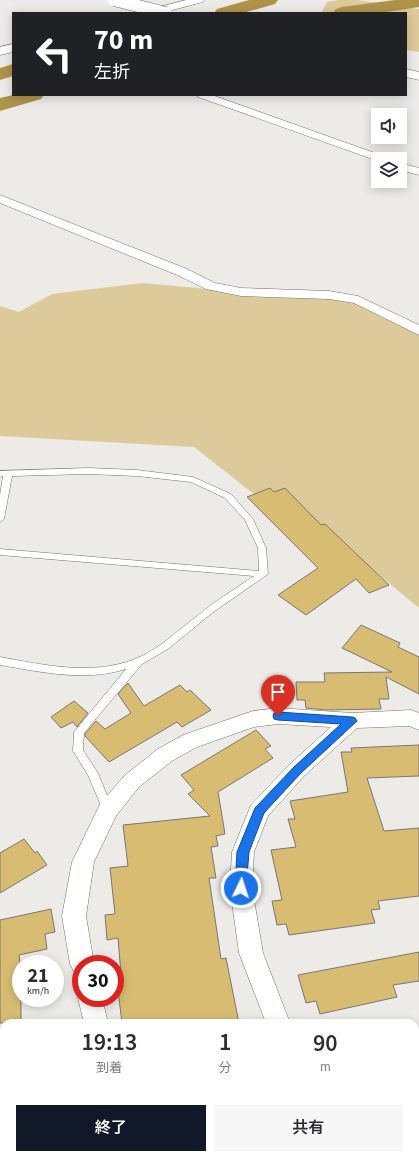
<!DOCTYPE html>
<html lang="ja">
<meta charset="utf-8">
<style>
:root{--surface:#fff;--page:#f7f7f7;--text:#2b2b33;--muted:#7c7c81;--accent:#111827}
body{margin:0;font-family:"Source Sans 3","Noto Sans JP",sans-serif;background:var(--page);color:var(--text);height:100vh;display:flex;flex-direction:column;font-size:15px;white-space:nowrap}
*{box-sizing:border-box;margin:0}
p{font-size:13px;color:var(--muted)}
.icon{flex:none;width:22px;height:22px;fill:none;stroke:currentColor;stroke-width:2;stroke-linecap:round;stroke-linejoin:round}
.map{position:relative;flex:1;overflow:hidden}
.panel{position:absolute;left:0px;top:1019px;width:419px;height:140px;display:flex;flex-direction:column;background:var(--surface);border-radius:12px 12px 0 0;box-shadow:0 2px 10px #0003}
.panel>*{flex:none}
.banner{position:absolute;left:12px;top:12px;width:395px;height:84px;border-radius:0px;box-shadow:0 2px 10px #0003;background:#202124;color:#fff;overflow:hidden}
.controls{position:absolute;left:371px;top:108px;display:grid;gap:8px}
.controls a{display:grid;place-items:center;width:36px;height:36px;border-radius:0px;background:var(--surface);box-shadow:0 2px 10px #0003;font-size:20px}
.speed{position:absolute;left:12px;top:955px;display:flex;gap:8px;font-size:20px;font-weight:700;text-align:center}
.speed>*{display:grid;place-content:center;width:52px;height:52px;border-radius:50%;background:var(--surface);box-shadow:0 2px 10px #0003;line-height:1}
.speed small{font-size:10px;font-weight:400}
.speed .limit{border:6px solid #d22;background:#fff;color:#111}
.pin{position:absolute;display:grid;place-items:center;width:34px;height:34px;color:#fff;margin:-41px -17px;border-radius:50% 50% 50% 0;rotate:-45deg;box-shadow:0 0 4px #0007}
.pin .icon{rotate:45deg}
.me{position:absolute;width:44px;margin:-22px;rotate:4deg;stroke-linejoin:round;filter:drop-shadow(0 0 3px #0008)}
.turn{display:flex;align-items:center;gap:14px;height:84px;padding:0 16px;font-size:18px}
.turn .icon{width:52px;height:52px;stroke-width:2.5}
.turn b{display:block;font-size:28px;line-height:34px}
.eta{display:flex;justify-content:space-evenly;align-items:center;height:68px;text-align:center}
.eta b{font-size:24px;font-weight:600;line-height:28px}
.cta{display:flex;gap:8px;margin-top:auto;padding:8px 16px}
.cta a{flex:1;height:46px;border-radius:0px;background:var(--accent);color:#fff;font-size:16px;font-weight:600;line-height:46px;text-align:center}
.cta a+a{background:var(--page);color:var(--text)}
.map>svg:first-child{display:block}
</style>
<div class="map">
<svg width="419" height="1159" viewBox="0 0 419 1159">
<rect width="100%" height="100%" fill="#edebe7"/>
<g fill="#ddca9a">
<path d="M 339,0 L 357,0 L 419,9 L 419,52 L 406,50 L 406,13 L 321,13 L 327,2 Z"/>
<path d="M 142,283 L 241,292 L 358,300 L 419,331 L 419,608 L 337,540 L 250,491 L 194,447 L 0,436 L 0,306 L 19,312 L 52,294 Z"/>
</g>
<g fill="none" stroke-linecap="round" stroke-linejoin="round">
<g fill="#af9349" fill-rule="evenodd">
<path d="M 249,0 L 278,0 L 275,4 L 243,13 L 214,13 L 217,9 Z"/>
<path d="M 395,0 L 419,0 L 419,7 L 380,13 L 333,13 L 336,9 L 342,7 Z"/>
<path d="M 13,64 L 13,76 L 0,80 L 0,68 Z"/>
<path d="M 13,95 L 44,95 L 41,99 L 0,111 L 0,98 Z"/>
</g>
</g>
<g fill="#d8bc71" stroke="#797774">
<path d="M 270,488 L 274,492 L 285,488 L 321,525 L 325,524 L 389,585 L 369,593 L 356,579 L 306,615 L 278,595 L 318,568 L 247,497 Z"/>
<path d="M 361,625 L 400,643 L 398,647 L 419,657 L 419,694 L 386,677 L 389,699 L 379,699 L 381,709 L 326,710 L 306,708 L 305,700 L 297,700 L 296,682 L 325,682 L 324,673 L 392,672 L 342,648 Z"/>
<path d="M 128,683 L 144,706 L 180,685 L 187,692 L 190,690 L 211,710 L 182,727 L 177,722 L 109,762 L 85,736 L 85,734 L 96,721 L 105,729 L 131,713 L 118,694 Z"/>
<path d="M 74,701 L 88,713 L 77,727 L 73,722 L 61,728 L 51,717 Z"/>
<path d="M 256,730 L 271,746 L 265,749 L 273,758 L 218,792 L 225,834 L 216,836 L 218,846 L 211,847 L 216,878 L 209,878 L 221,959 L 226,958 L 239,1023 L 122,1023 L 116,974 L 121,974 L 118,938 L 107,940 L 105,915 L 115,914 L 110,868 L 128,866 L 123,825 L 210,816 L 188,794 L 194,790 L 181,775 Z"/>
<path d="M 419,745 L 419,776 L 367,778 L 384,831 L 419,828 L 419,896 L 378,901 L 380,909 L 371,910 L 375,923 L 289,935 L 286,924 L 277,925 L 272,901 L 282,900 L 271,850 L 296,847 L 288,819 L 295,819 L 290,801 L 348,792 L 341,752 L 352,752 L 351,748 Z"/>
<path d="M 24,839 L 35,853 L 37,851 L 47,865 L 0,893 L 0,853 Z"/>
<path d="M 51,909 L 55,932 L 45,934 L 47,949 L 19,955 L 21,970 L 21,1023 L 0,1023 L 0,920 Z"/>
<path d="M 419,952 L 419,981 L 393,985 L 397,997 L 320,1014 L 316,1001 L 306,1003 L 298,975 Z"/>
</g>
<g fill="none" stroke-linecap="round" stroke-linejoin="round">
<defs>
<path id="lane" d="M 88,468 L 137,470 L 193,477 L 231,494 L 253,519 L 266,548 L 268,574 L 212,613 L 168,649 L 142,664 L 84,733 L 83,750 L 98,773 L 113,810 L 112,813 L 108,814 L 104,813 L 88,775 L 73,751 L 74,732 L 126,669 C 85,682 41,672 0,665 L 0,657 C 44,665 92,676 135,659 C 158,650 177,631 197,616 C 215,601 235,589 254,576 L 0,555 L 0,549 L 259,571 L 258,548 L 245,520 L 225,498 L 191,482 L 137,476 L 88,474 L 12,476 L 4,519 L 0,522 L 0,495 L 3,476 L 0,477 L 0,471 Z"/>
<g id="street">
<path d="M 197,95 L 212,95 L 386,157 L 388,159 L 378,159 L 378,161 L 198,97 Z"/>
<path d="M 400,163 L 419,168 L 419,175 L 400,170 Z"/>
<path d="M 0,195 L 187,269 L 215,283 L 241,288 L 329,291 L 358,296 L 419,325 L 419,335 L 354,303 L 329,299 L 241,296 L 206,289 L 177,275 L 0,203 Z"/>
<path d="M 278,708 L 352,713 L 411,710 L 419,713 L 419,730 L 409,726 L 357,728 L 304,776 L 268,816 L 254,852 L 252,888 L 263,953 L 290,1023 L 266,1023 L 239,953 L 230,888 L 232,852 L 251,805 L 290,764 L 331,727 L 278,724 L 254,727 L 197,747 L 172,761 L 139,787 L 116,816 L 94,862 L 86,916 L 94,964 L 81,964 L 81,975 L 74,972 L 70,964 L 62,916 L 72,862 L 100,804 L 125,775 L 158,749 L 183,735 L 253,711 Z"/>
<path d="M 81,991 L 81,998 L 102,998 L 108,1023 L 84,1023 L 78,998 Z"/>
<path d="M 126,1155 L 152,1155 L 154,1159 L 126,1159 Z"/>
<path d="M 180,1155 L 216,1155 L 215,1159 L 178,1159 Z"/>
<path d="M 340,1155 L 368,1155 L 370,1159 L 341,1159 Z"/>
</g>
<g id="secondary">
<path d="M 186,0 L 204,0 L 203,2 L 161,13 L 142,13 L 144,11 Z"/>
<path d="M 13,44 L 13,52 L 0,55 L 0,47 Z"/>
</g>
<path id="highway" d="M 406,69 L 419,72 L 419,80 L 406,77 Z"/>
</defs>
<use href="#lane" stroke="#74736f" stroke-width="1"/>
<use href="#street" stroke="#74736f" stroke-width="1"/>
<use href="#secondary" stroke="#74736f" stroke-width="1"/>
<use href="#highway" stroke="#74736f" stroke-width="1"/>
<use href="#lane" fill="#fff" fill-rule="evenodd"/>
<use href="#street" fill="#fff" fill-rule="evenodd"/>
<use href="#secondary" fill="#fff" fill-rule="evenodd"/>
<use href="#highway" fill="#fff" fill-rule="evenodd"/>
<defs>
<path id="highway-bridge" d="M 114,0 L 166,13"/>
</defs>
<use href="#highway-bridge" stroke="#74736f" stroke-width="13" stroke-linecap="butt"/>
<use href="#highway-bridge" stroke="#fff" stroke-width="12"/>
</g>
<path fill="#1a73e8" stroke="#114b97" d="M 278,712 L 352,717 L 355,718 L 357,721 L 301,773 L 264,813 L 249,852 L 246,888 L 245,891 L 241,893 L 237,891 L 235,888 L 237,852 L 255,808 L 294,767 L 341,724 L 278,720 L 274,719 L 273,716 L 274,713 Z"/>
</svg>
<div class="controls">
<a><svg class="icon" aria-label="sound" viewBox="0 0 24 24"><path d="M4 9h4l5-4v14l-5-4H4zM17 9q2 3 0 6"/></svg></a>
<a><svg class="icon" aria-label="layers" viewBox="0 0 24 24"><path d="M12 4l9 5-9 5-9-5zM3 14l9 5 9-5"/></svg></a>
</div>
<div class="speed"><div>21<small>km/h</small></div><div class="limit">30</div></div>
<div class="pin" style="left:278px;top:716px;background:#d93025"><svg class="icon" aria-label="arrive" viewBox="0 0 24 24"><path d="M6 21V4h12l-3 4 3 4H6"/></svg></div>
<svg class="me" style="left:241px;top:888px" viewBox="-20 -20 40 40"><circle r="17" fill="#1a73e8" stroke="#fff" stroke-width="3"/><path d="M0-11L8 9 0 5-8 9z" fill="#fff"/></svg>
<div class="banner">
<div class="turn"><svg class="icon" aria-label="left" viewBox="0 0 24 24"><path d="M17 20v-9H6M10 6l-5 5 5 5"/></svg><div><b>70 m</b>左折</div></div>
</div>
<section class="panel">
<div class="eta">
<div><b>19:13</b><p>到着</p></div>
<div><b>1</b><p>分</p></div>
<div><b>90</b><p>m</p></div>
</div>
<div class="cta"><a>終了</a><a>共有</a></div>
</section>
</div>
